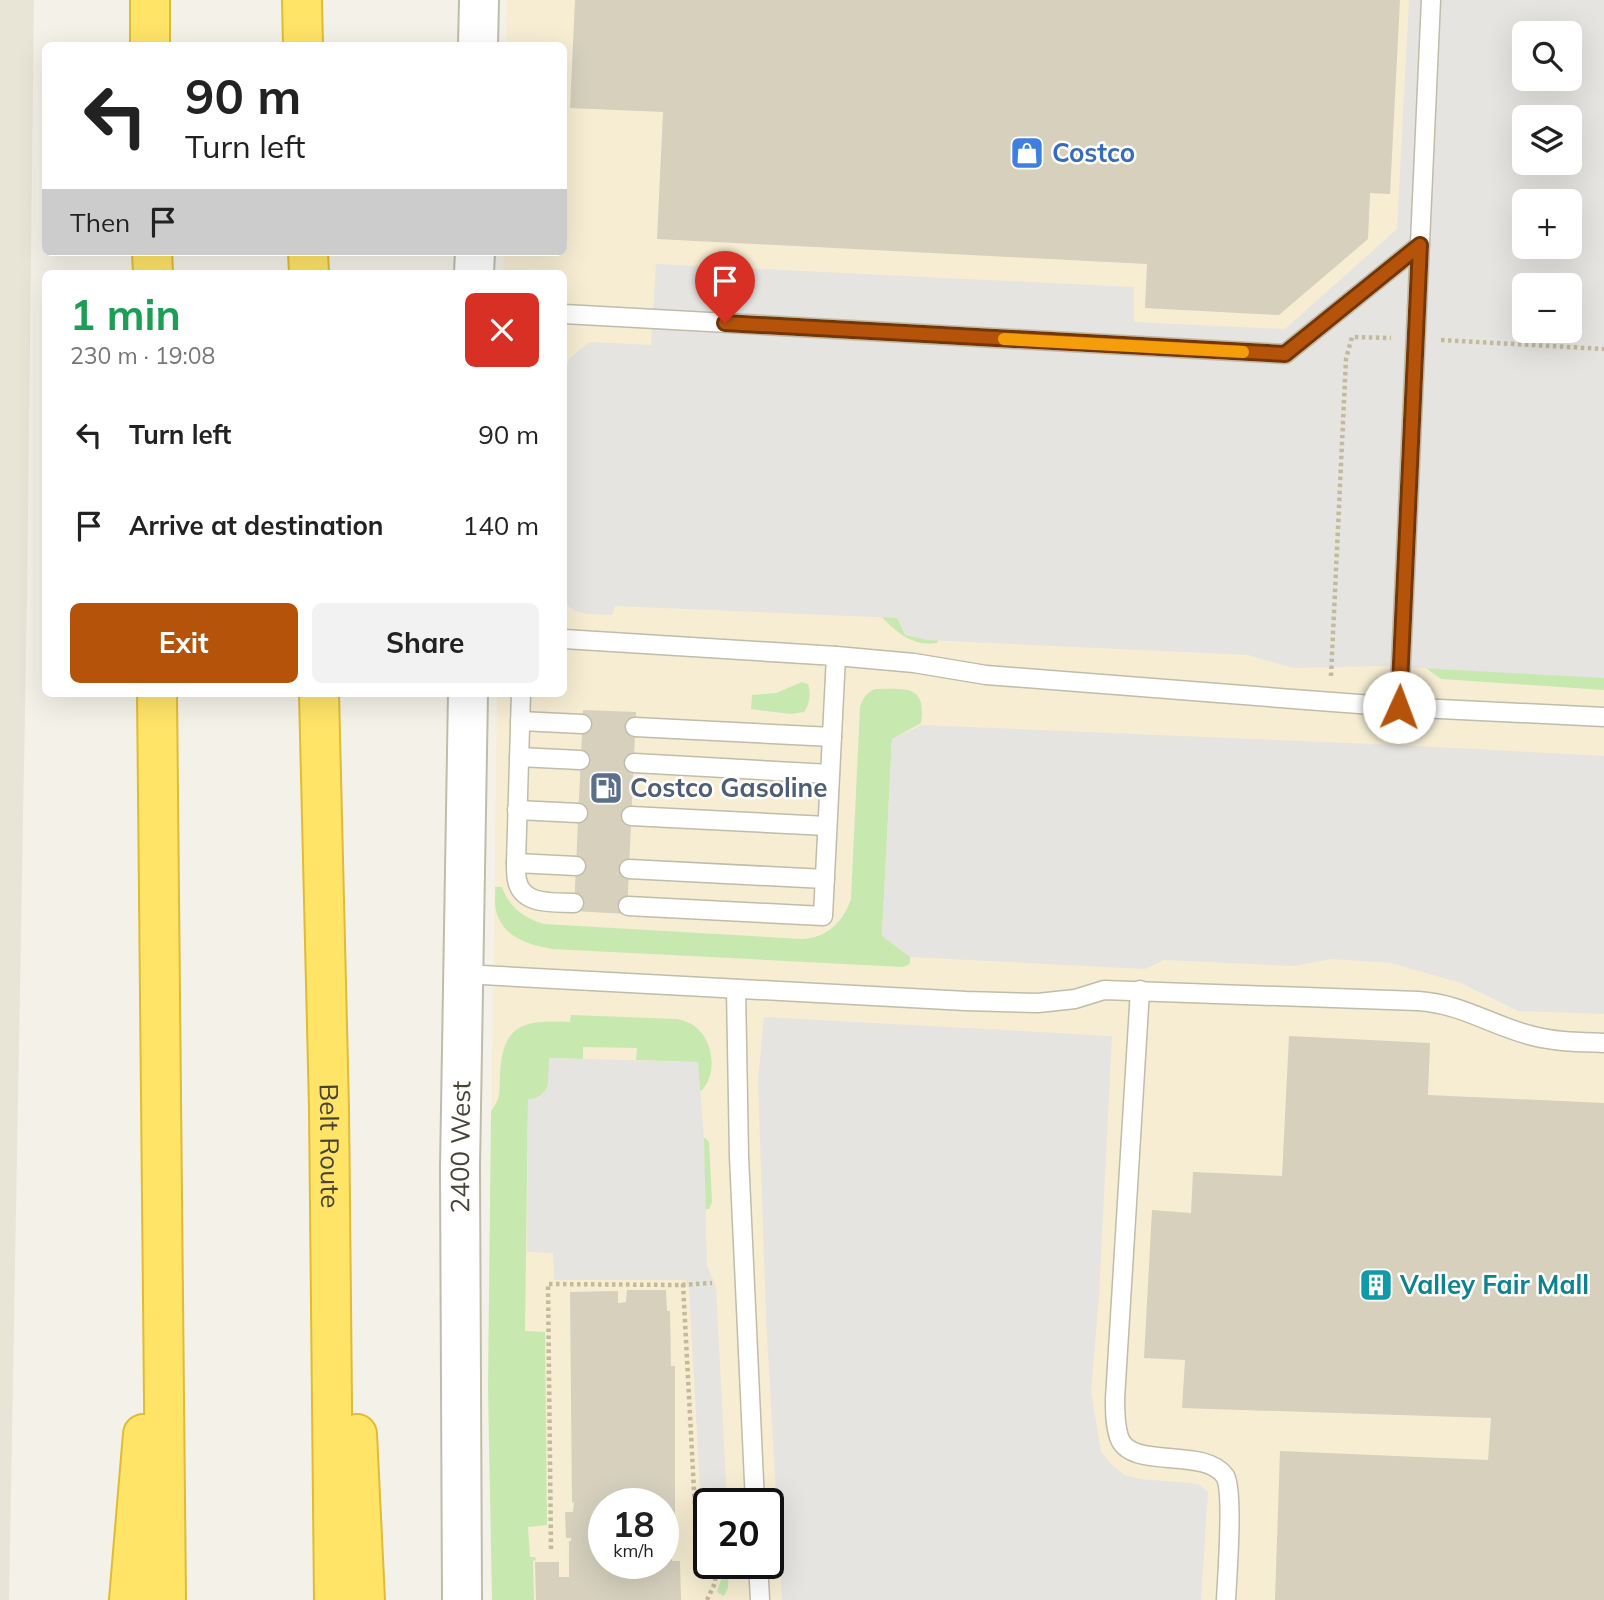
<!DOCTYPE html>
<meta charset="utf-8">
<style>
:root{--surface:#fff;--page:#f2f2f2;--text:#222;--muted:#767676;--accent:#b45309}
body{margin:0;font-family:Mulish,sans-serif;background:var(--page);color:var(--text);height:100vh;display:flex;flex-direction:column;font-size:26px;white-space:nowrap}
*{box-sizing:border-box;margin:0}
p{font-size:23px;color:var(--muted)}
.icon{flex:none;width:38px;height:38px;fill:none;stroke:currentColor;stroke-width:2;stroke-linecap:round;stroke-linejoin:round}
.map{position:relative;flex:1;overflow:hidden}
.panel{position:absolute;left:42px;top:270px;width:525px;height:427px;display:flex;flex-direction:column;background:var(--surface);border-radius:10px;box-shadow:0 7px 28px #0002}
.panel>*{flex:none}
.guide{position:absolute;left:42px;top:42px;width:525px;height:214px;border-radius:10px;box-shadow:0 7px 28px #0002;background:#fff;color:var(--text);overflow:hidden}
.fabs{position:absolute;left:1512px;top:21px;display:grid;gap:14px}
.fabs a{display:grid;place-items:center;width:70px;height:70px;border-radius:10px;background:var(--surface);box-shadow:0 7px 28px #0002;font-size:35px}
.speed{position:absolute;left:588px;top:1488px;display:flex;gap:14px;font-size:35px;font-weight:700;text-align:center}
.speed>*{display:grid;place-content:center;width:91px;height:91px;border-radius:50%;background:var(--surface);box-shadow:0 7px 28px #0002;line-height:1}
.speed small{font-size:18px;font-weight:400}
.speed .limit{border:4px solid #111;border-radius:10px;background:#fff;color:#111}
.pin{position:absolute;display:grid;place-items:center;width:60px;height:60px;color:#fff;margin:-72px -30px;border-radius:50% 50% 50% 0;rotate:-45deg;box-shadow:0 0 7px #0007}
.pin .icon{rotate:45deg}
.me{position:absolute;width:77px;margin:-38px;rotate:2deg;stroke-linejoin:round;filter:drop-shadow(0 0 5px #0008)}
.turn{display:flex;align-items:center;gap:24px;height:147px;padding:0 28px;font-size:32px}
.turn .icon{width:91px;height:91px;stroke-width:2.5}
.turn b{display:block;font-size:49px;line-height:60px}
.then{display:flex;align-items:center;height:66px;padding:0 28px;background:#0003;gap:14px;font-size:26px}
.round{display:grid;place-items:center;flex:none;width:74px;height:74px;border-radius:10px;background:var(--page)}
.head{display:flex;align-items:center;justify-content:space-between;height:119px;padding:0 28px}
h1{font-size:42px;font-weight:700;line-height:52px;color:#1e9e55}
.cta{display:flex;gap:14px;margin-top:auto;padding:14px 28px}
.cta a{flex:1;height:80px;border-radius:10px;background:var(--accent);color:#fff;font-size:28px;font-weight:700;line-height:80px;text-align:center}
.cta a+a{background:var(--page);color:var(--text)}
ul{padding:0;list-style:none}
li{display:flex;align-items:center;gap:21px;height:91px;padding:0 28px}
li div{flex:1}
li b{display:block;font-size:26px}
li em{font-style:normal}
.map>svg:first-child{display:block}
</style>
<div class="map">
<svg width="1604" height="1600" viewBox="0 0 1604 1600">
<rect width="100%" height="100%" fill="#f4f2e8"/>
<path fill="#e8e5d6" d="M 0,0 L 34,0 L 27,599 L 9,1600 L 0,1600 Z"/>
<path fill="#f6edd3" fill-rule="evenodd" d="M 507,0 L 1604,0 L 1604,1600 L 492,1600 L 488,1388 L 497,693 L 564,693 L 564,273 L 503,273 L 504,252 L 564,252 L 564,46 L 506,45 ZM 1524,33 L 1570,33 L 1570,79 L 1524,79 ZM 1524,117 L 1570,117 L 1570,163 L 1524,163 ZM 1524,201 L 1570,201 L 1570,247 L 1524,247 ZM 1524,285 L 1570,285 L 1570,331 L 1524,331 ZM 604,1503 L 663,1503 L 663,1563 L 604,1563 ZM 709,1503 L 768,1503 L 768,1563 L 709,1563 Z"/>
<g fill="#c7e9b0">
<path d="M 880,598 L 938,640 L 937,643 C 914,647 897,633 882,617 Z"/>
<path d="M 1423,663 L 1604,668 L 1604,690 L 1441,679 L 1427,669 Z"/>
<path d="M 802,682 L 808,684 C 811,693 810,704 804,712 L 791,714 L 751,709 L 752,695 L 776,693 Z"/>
<path d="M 875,689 C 905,689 927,684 921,723 L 892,739 L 882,935 L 911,934 L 910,963 L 908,965 L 903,967 L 552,949 C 528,945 502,937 496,910 C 494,902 496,895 495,887 L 502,887 C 509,907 525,919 544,924 L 802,939 C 827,938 843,922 851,899 L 860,707 C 863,698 866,693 875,689 Z"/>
<path d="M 571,1015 L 677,1019 C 685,1021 692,1023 698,1029 C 714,1044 717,1076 701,1091 L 698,1091 L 697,1062 L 636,1060 L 637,1048 L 583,1047 L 583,1059 L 549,1058 C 549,1078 553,1096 528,1100 L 525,1331 L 545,1332 L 547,1525 L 528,1527 L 530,1557 L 535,1557 L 536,1560 L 533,1561 L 534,1600 L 492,1600 L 488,1388 L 491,1111 C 502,1097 499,1091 500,1075 C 502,1023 525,1020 570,1022 Z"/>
<path d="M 705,1138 L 709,1142 L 712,1202 L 709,1209 L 704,1209 L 701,1140 Z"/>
<path d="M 721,1563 L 729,1563 L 728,1588 L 724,1596 L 717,1592 L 721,1580 Z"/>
</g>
<g fill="#e5e4e0" fill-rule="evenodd">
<path d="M 1409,0 L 1604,0 L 1604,678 L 1380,666 L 1293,668 L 1248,655 L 927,640 L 905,635 L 897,618 L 615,606 L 612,615 L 587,614 L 575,611 L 564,603 L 564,370 L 570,358 L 588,343 L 593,342 L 651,345 L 656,264 L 1134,287 L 1134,322 L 1285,329 L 1397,229 ZM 1524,33 L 1570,33 L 1570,79 L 1524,79 ZM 1524,117 L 1570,117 L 1570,163 L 1524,163 ZM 1524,201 L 1570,201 L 1570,247 L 1524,247 ZM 1524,285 L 1570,285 L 1570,331 L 1524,331 Z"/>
<path d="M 922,725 L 1397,745 L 1604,756 L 1604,1014 L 1518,1011 L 1461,983 L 1391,963 L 1332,959 L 1293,966 L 1164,960 L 1145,969 L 910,957 L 882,936 L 892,739 Z"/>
<path d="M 764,1017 L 1112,1036 L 1099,1296 L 1091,1391 L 1101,1452 L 1113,1466 L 1125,1475 L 1140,1479 L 1190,1483 L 1200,1485 L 1208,1492 L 1201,1600 L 782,1600 L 766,1317 L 758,1081 Z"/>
<path d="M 549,1058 L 698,1062 L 704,1140 L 707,1265 L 716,1287 L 727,1503 L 709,1503 L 709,1507 L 701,1508 L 689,1288 L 685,1280 L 554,1280 L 553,1253 L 527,1252 L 528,1100 L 539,1097 L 548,1087 Z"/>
</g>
<g fill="#d6d0bd" fill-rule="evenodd">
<path d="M 575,0 L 1400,0 L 1390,194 L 1370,193 L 1368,239 L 1279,315 L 1145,308 L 1147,264 L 657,239 L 663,112 L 570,108 Z"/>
<path d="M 583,710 L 636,712 L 627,914 L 574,911 Z"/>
<path d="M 1289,1036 L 1430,1043 L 1428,1095 L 1604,1103 L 1604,1600 L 1275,1600 L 1280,1451 L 1488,1460 L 1491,1418 L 1182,1408 L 1185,1360 L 1144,1358 L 1152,1210 L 1191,1213 L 1193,1172 L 1282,1176 Z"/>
<path d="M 627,1290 L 666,1290 L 667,1311 L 670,1311 L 671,1366 L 675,1366 L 675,1514 L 672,1514 L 672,1561 L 680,1561 L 680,1563 L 681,1600 L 536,1600 L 535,1562 L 559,1562 L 559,1577 L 569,1577 L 569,1541 L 571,1541 L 571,1538 L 566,1538 L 565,1512 L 573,1512 L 574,1502 L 572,1503 L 570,1292 L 618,1291 L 618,1303 L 626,1302 ZM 604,1503 L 663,1503 L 663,1563 L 604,1563 Z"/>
</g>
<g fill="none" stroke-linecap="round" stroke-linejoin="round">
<defs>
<g id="service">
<path d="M 564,314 L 1285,354 L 1420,245"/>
<path d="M 564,639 L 836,656 L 914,663 L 986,675 L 1319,701 L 1399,707 L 1604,717"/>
<path d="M 521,693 L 516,863 C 516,868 516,874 517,880 C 522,906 554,902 574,903"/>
<path d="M 1399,707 L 1431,0"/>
<path d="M 520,721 L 582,724"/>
<path d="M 635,727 L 832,737"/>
<path d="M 519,757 L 580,760"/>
<path d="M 634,763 L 830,774"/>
<path d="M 517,810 L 578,813"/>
<path d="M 631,816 L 827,826"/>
<path d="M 516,863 L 576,866"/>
<path d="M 629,869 L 825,879"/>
<path d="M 628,906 L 823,916 L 836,656"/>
<path d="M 463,974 L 966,1001 L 1038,1003 L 1075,999 L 1104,990 L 1418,1001 C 1463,1004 1492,1026 1533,1036 C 1556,1042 1580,1042 1604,1043"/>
<path d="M 736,989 L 739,1156 L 755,1503"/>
<path d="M 1140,990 L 1115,1399 C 1115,1412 1115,1425 1119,1437 C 1130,1471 1204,1446 1225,1476 C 1234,1491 1227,1578 1226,1600"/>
<path d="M 758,1563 L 760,1600"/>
</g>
<g id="tertiary">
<path d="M 478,46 L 479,0"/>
<path d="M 474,273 L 475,252"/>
<path id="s1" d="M 462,1600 L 460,1167 L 468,693"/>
</g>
<g id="motorway">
<path d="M 150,0 L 150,46"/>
<path d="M 302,0 L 303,46"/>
<path d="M 152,252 L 153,273"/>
<path d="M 308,252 L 309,273"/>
<path d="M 157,693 L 166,1600"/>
<path id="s2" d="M 319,693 L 329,1108 L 334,1600"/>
<path d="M 357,1434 L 365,1600"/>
<path d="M 129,1600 L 143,1434"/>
</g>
</defs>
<use href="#service" stroke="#c0bcaa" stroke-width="21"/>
<use href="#tertiary" stroke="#c0bcaa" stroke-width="42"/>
<use href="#motorway" stroke="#e0bb36" stroke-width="42"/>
<g stroke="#c2ba9b" stroke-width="4.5" stroke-dasharray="3.5 3.5" stroke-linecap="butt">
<path d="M 1441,340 L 1604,349"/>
<path d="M 1331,676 L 1346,359 L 1352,337 L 1391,338"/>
<path d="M 683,1284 L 695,1509 L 709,1517"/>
<path d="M 551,1549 L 548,1284 L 679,1285 L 712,1283"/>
<path d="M 707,1600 L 715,1583 L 716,1563"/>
</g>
<use href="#service" stroke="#fff" stroke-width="18"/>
<use href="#tertiary" stroke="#fff" stroke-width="38"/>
<use href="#motorway" stroke="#ffe468" stroke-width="38"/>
</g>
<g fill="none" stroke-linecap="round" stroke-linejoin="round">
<defs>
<path id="route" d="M 725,323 L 1285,354 L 1420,245 L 1399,707"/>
</defs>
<use href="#route" stroke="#753606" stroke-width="18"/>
<use href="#route" stroke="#b45309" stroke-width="12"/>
<path stroke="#f59e0b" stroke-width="12" d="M 1004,339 L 1243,352"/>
</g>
<defs>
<symbol id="shop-square" viewBox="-11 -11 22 22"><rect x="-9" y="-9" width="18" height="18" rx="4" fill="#3f7fe0" stroke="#fff"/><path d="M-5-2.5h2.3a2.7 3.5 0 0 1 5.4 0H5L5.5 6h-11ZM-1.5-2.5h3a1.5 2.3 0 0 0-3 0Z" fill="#fff"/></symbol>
<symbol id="fuel-square" viewBox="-11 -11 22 22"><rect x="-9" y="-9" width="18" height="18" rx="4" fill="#5c6f8a" stroke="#fff"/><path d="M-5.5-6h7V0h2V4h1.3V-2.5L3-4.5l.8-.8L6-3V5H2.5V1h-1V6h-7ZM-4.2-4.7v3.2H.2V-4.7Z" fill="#fff"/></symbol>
<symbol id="building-square" viewBox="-11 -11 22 22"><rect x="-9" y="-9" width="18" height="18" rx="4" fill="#0f9aa8" stroke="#fff"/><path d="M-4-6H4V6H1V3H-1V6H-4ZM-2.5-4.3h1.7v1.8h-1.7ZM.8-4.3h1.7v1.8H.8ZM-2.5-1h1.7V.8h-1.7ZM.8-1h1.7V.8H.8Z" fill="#fff"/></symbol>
</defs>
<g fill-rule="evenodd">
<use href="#shop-square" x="1008" y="134" width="38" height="38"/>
<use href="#fuel-square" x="587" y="769" width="38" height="38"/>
<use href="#building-square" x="1357" y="1266" width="38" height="38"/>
</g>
<g text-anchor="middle" stroke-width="5" stroke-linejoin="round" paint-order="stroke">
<g font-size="26" font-weight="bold" fill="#366cbe" stroke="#fff" text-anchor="start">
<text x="1052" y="162">Costco</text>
</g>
<g font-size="26" font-weight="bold" fill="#4e5e75" stroke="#fff" text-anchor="start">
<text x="630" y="797">Costco Gasoline</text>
</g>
<g font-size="26" fill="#484336" stroke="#fff">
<text dy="9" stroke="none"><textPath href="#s2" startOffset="453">Belt Route</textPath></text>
<text dy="9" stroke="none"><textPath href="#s1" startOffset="453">2400 West</textPath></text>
</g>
<g font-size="26" font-weight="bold" fill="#0d838f" stroke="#fff" text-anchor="start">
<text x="1400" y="1294">Valley Fair Mall</text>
</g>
</g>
</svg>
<div class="fabs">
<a><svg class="icon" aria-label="search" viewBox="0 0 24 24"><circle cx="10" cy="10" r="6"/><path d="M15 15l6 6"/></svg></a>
<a><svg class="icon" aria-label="layers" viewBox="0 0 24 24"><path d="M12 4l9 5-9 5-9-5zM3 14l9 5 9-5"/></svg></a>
<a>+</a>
<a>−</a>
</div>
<div class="speed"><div>18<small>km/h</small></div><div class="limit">20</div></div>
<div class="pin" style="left:725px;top:323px;background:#d93025"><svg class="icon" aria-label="arrive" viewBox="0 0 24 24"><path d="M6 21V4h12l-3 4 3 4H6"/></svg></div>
<svg class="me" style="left:1399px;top:707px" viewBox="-20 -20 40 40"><circle r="19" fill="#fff"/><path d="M0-13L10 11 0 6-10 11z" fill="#b45309"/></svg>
<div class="guide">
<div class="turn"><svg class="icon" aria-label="left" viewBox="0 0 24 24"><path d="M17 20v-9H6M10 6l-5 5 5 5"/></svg><div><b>90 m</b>Turn left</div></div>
<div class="then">Then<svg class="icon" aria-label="arrive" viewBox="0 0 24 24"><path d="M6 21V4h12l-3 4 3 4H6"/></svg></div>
</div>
<section class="panel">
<div class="head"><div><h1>1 min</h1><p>230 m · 19:08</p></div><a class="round" style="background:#d93025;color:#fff"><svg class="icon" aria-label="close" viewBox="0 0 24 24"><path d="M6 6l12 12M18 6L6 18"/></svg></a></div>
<ul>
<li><svg class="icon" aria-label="left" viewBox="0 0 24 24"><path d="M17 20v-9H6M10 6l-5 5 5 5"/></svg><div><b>Turn left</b></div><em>90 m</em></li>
<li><svg class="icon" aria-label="arrive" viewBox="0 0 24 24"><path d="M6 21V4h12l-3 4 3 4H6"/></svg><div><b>Arrive at destination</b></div><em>140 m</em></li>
</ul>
<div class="cta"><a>Exit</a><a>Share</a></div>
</section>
</div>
